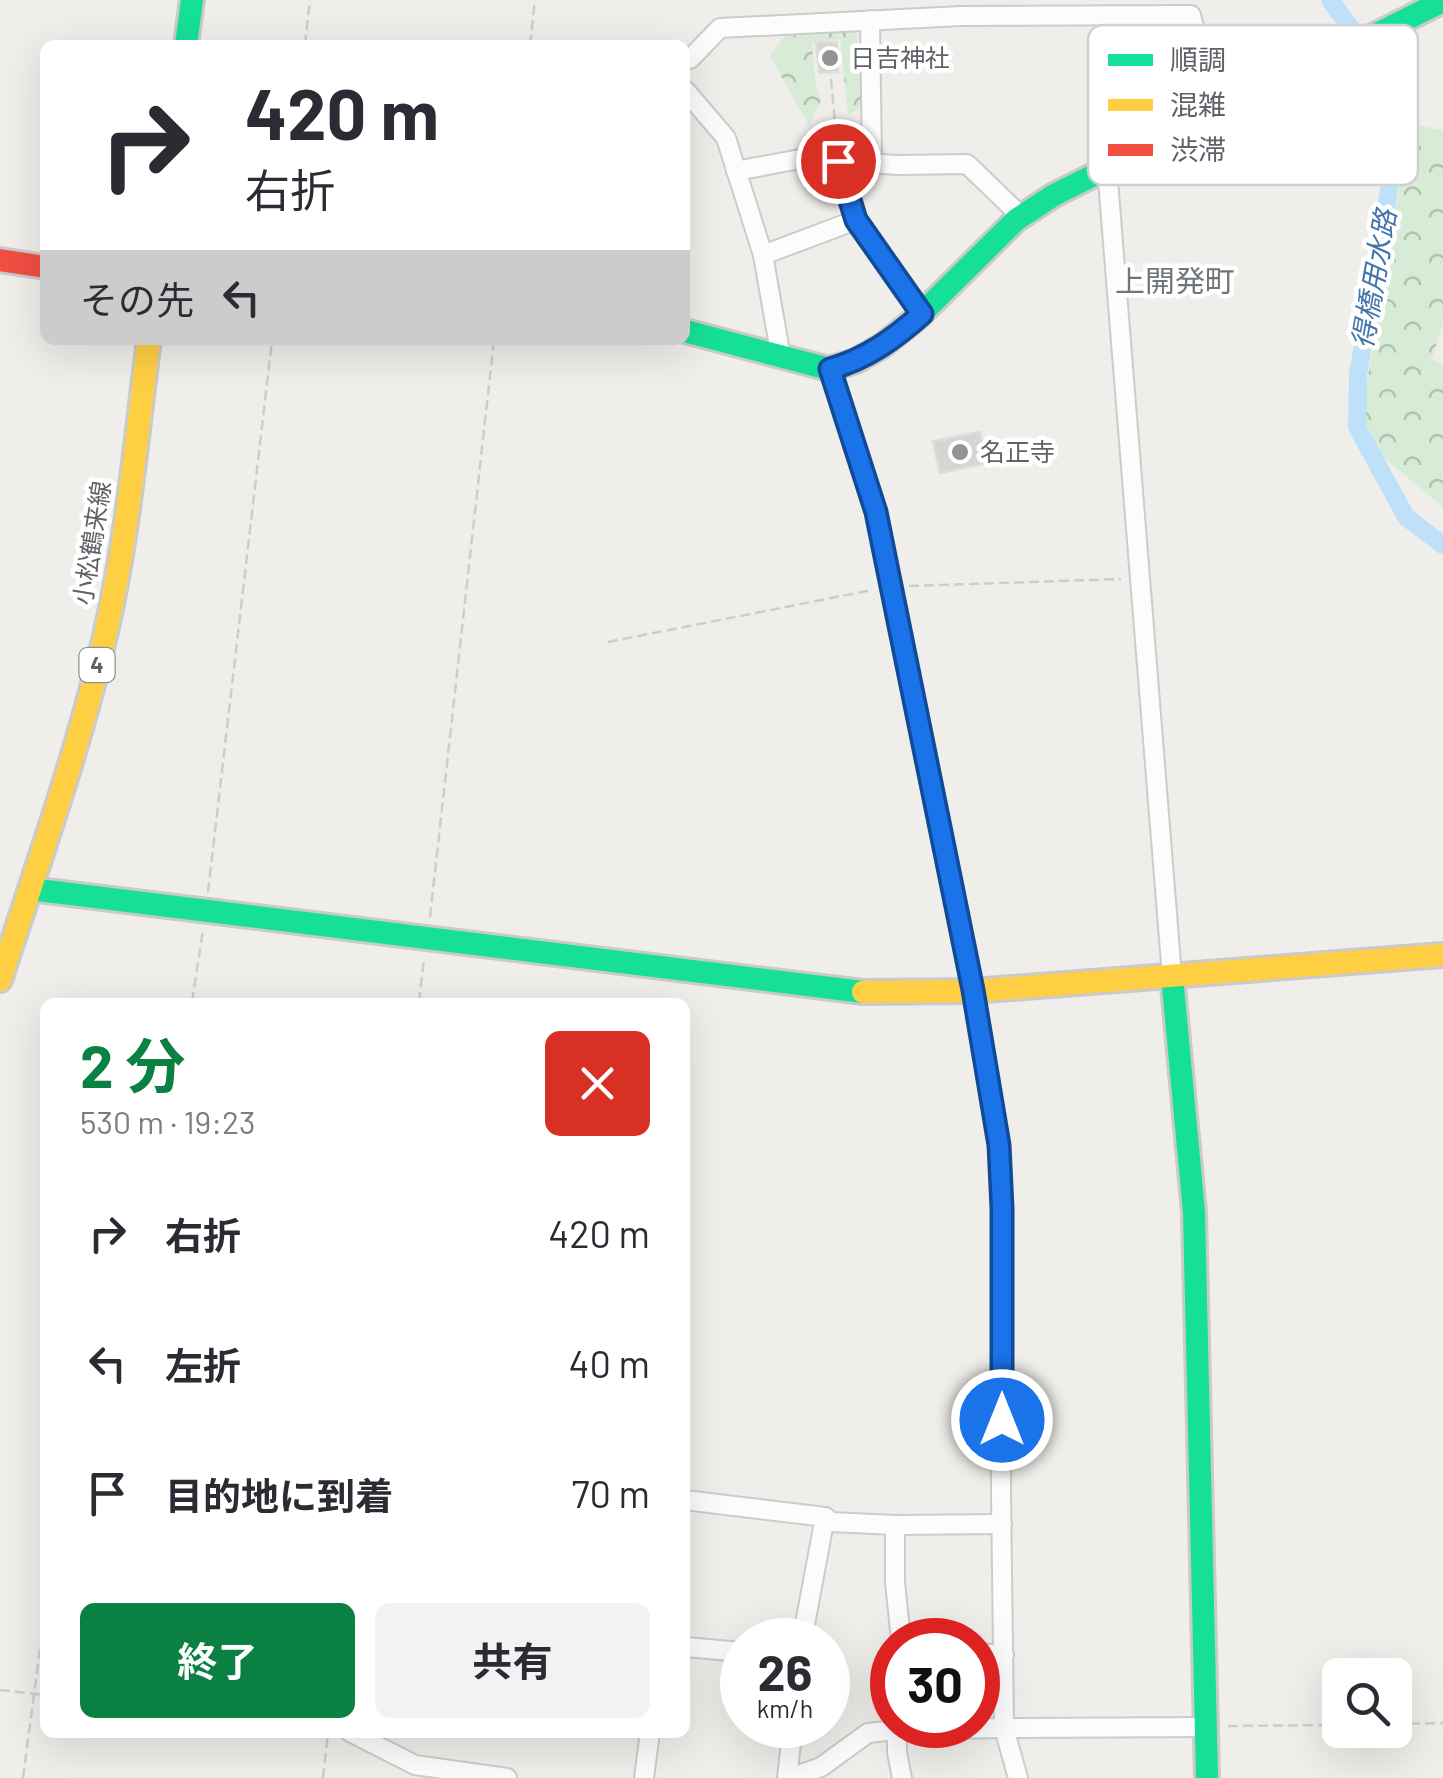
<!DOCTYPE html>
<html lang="ja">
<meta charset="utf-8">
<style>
:root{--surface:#fff;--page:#f2f2f3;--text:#2b2b33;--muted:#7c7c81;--accent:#0b8043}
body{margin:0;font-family:Barlow,"Noto Sans JP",sans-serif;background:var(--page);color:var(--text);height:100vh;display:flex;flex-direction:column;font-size:38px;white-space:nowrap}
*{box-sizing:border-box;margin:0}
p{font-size:32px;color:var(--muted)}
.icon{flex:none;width:55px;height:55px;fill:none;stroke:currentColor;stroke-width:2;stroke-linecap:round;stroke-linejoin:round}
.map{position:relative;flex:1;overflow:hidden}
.drawer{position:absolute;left:40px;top:998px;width:650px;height:740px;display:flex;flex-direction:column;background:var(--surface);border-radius:15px;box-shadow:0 10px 40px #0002}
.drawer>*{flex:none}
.hud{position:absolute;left:40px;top:40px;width:650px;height:305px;border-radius:15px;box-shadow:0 10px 40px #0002;background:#fff;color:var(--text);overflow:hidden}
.buttons{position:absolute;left:1322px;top:1658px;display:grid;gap:20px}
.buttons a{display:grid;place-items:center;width:90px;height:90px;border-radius:15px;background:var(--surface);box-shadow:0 10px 40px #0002;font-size:50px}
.speed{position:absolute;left:720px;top:1618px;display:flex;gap:20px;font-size:50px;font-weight:700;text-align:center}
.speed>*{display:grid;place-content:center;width:130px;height:130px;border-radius:50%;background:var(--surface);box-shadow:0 10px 40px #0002;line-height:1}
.speed small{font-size:25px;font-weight:400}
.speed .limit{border:15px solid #d22;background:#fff;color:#111}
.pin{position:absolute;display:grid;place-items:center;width:85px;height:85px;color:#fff;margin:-42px;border:5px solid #fff;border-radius:50%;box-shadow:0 2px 10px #0007}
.me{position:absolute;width:110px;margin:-55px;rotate:0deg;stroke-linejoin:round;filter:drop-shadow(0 0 8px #0008)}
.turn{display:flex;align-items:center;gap:35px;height:210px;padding:0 40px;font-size:45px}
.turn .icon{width:130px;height:130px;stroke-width:2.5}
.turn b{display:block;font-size:70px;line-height:85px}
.then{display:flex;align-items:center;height:95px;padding:0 40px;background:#0003;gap:20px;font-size:38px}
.round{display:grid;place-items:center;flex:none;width:105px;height:105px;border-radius:15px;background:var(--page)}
.headline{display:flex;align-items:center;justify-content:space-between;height:170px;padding:0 40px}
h1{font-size:60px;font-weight:700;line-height:75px;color:var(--accent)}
.button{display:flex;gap:20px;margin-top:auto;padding:20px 40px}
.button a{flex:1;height:115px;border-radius:15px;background:var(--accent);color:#fff;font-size:40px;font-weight:700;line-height:115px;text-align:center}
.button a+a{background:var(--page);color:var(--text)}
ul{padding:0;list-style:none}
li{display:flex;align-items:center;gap:30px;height:130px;padding:0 40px}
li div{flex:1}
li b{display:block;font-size:38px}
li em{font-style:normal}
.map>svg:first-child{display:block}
</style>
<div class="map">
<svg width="1443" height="1778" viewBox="0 0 1443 1778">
<defs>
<pattern id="forest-crowns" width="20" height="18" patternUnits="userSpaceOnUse" patternTransform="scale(2.5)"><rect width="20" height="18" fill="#d8ebd6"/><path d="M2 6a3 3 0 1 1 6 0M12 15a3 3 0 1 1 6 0" fill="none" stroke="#b2c2b1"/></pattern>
</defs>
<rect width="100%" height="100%" fill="#efeeea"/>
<g fill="url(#forest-crowns)">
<path d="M 857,26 L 862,106 L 848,115 L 840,39 L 812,43 L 815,81 L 821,100 L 809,126 L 770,56 L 786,34 L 800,29 Z"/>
<path d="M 1410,123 L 1443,131 L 1443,321 L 1432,360 L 1443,364 L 1443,507 L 1358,436 Z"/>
</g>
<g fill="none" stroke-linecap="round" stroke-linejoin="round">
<path stroke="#bfe0f9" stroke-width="18" d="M 1330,0 L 1372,56 L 1388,97 L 1394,160 L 1358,375 L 1357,427 L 1406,517 L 1443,545"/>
</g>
<g fill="#d6d5d3" stroke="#deddd9" stroke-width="2.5">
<path d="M 837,42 L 838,72 L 819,73 L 816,43 Z"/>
<path d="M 980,432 L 987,463 L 940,473 L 933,441 Z"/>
</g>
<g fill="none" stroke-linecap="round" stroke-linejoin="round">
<defs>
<g id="street">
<path d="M 870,20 L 872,163"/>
<path d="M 685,60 L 690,59 L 720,28 L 961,16 L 1191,15 L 1216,113"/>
<path d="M 685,90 L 726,138 L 763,255 L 781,357"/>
<path d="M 838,161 L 856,220 L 922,314"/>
<path d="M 1107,168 L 1172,976"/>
<path d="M 736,171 L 800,159 L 898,165 L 967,164 L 1022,217"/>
<path d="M 763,255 L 856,220"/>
<path d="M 829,369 L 876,512 L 973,991 L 999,1145 L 1003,1208 L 1001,1493 L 1004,1728 L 1018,1778"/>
<path d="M 685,1500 L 825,1517 L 831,1522 L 895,1525 L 1002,1524"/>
<path d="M 895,1525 L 895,1582 L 901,1640"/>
<path d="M 802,1640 L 825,1517"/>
<path d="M 685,1647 L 742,1652"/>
<path d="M 978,1653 L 1004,1655"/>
<path d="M 897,1730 L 897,1752 L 902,1778"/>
<path d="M 350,1732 L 415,1765 L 507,1778"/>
<path d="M 644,1778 L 650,1732"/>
<path d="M 787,1778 L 793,1725"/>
<path d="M 790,1778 L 821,1767 L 868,1733 L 897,1730 L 1004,1728 L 1207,1727"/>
</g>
<g id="fast">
<path d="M 186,45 L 192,0"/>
<path d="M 685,331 L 829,369 L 856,361 L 882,346 L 918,317 L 1016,220 L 1054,195 L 1443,1"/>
<path d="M 30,889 L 863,992"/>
<path d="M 1172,976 L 1194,1212 L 1207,1778"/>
</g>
<g id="slow">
<path d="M 0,980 C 37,866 78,753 105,636 C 128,538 136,439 149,340"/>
<path d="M 863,992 L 973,991 L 1443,955"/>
</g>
<path id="jam" d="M 0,260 L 45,267"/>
</defs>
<use href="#street" stroke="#cbcccc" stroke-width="22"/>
<use href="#fast" stroke="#cacacb" stroke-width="28"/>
<use href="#slow" stroke="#cacacb" stroke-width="28"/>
<use href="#jam" stroke="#cacacb" stroke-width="28"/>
<g stroke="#cacfcc" stroke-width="2.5" stroke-dasharray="10 5" stroke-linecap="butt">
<path d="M 305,45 L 310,0"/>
<path d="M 530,45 L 535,0"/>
<path d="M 831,79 L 837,145"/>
<path d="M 909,586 L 1121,579"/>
<path d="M 608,642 L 872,590"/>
<path d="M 208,892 L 272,340"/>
<path d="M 430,917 L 494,340"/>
<path d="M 192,1002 L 203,930"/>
<path d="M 419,1002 L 424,959"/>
<path d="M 0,1690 L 45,1695"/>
<path d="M 1395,1724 L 1443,1723"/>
<path d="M 1228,1726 L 1340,1725"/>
<path d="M 23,1778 L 45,1611"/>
<path d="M 323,1778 L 328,1732"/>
</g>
<use href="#street" stroke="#fdfcfc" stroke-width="18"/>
<use href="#fast" stroke="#16e098" stroke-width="22"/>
<use href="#slow" stroke="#ffcf43" stroke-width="22"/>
<use href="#jam" stroke="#f24e42" stroke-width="22"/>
</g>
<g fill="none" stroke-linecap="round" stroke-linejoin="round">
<defs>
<path id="route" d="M 838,161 L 856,220 L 922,314 C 894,339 866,359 830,369 L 876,512 L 973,990 L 999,1145 L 1002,1208 L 1002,1420"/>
</defs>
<use href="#route" stroke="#114b97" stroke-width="25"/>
<use href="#route" stroke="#1a73e8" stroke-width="18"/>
</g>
<g fill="#919496" stroke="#fff" stroke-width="4">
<circle cx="830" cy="58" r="10"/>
<circle cx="960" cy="452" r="10"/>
</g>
<g text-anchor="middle" stroke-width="9" stroke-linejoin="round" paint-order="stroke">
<rect fill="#fff" stroke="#8f9295" stroke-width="2.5" x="79.5" y="648" width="35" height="34" rx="8"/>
<g font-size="22" font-weight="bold" fill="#5f6368">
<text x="97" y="673">4</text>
</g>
<g font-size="25" fill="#5f6368" stroke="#fff" text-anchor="start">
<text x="850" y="67">日吉神社</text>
<text x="980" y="461">名正寺</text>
</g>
<g font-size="25" fill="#5f6368" stroke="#fff">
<text transform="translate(92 543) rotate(-81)" y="9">小松鶴来線</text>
</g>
<g font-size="28" font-style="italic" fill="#4174aa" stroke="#fff">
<text transform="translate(1374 279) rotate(-80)" y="10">得橋用水路</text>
</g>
<g font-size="30" fill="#70757a" stroke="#fff">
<text x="1175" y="292">上開発町</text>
</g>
</g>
<rect x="1088" y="25" width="330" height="160" rx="15" fill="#fff" stroke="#cfd0d2" stroke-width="2.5"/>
<rect x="1108" y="54" width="45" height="12" fill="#16e098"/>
<rect x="1108" y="99" width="45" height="12" fill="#ffcf43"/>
<rect x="1108" y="144" width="45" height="12" fill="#f24e42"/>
<g font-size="28" fill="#5f6368">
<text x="1170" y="70">順調</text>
<text x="1170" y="115">混雑</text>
<text x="1170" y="160">渋滞</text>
</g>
</svg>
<div class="buttons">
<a><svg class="icon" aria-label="search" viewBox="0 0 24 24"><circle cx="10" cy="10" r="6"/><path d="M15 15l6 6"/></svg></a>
</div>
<div class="speed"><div>26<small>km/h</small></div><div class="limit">30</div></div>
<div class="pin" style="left:838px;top:161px;background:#d93025"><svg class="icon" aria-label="arrive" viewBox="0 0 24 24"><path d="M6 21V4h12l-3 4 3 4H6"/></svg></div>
<svg class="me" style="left:1002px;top:1420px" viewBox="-20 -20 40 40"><circle r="17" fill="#1a73e8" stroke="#fff" stroke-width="3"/><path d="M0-11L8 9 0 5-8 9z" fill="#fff"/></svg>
<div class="hud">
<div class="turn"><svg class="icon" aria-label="right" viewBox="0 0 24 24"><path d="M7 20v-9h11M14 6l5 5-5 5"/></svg><div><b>420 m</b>右折</div></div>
<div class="then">その先<svg class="icon" aria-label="left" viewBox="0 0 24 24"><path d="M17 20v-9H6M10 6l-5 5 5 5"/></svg></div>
</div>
<section class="drawer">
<div class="headline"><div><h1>2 分</h1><p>530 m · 19:23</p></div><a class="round" style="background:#d93025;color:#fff"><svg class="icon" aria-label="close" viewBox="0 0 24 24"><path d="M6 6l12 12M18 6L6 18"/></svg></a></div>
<ul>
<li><svg class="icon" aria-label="right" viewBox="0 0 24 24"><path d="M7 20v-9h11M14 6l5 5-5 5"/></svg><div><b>右折</b></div><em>420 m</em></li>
<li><svg class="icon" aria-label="left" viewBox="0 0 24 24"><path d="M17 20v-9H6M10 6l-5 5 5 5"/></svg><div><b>左折</b></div><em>40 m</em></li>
<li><svg class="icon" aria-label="arrive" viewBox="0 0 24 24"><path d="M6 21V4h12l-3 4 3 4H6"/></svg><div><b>目的地に到着</b></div><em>70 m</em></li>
</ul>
<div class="button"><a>終了</a><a>共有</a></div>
</section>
</div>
